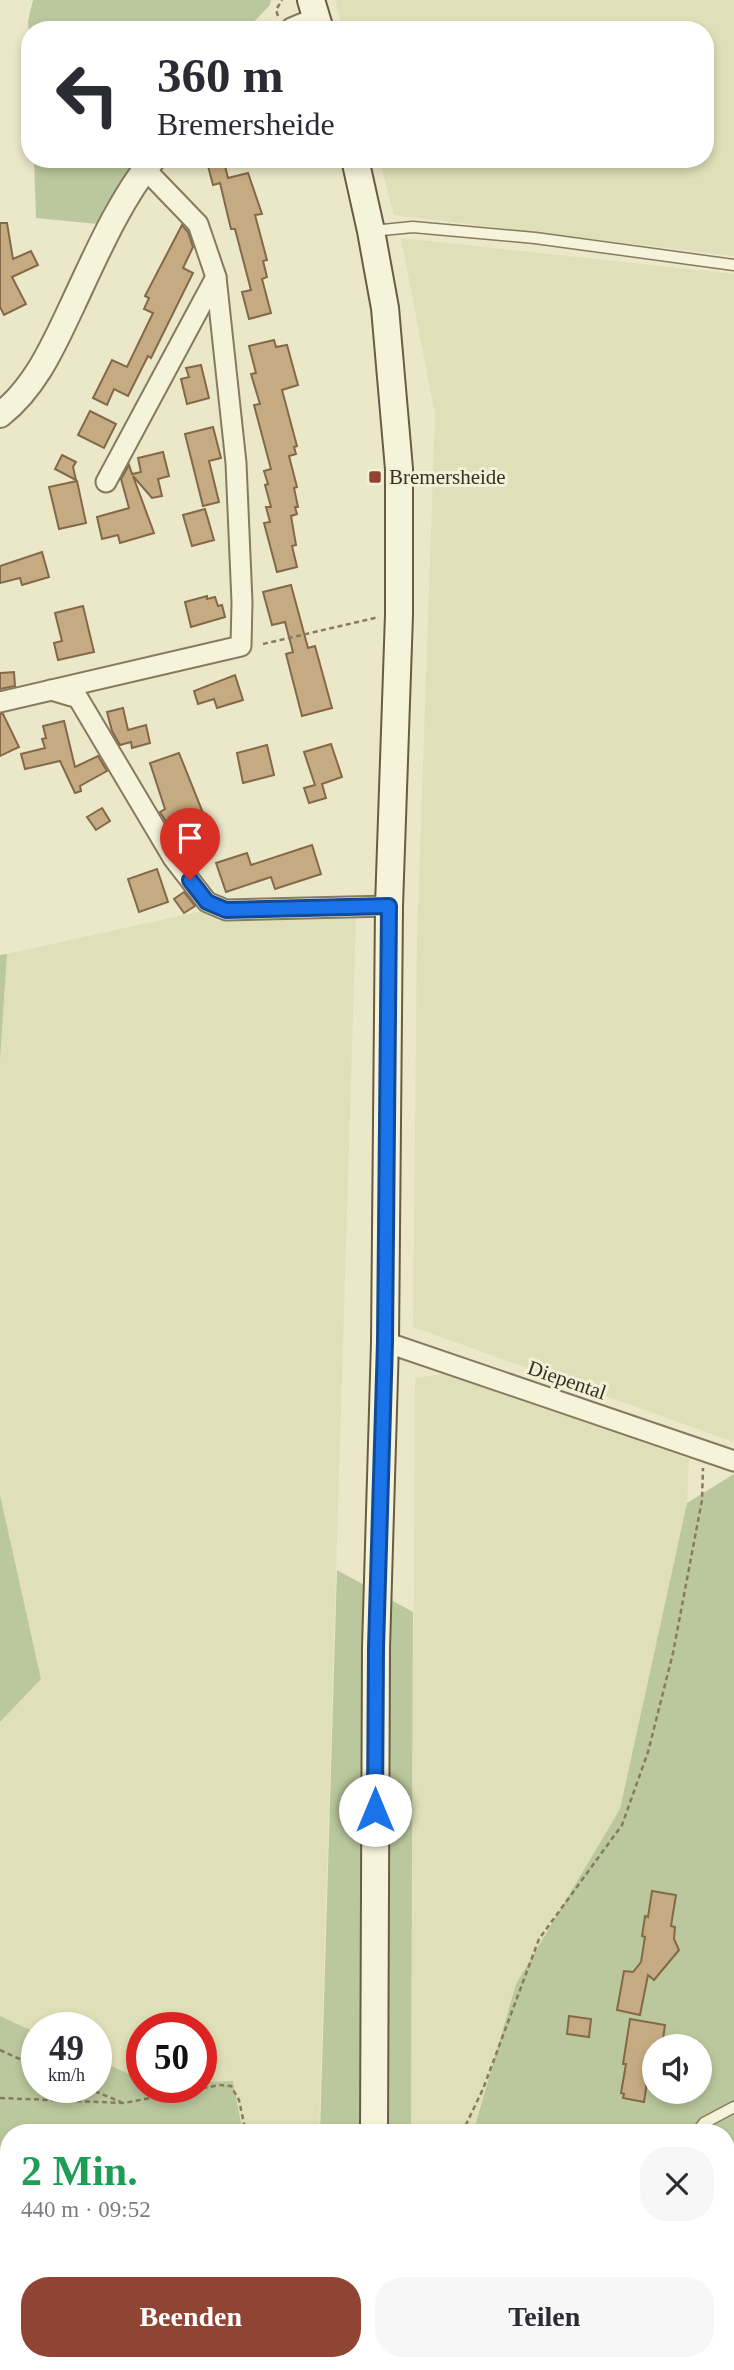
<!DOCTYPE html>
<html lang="de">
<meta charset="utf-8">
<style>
:root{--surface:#fff;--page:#f7f7f7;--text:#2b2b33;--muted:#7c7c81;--accent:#8f4434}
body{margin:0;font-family:"Times New Roman",serif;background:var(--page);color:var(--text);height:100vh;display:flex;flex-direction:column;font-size:26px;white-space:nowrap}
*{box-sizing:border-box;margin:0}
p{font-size:23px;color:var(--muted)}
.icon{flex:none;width:38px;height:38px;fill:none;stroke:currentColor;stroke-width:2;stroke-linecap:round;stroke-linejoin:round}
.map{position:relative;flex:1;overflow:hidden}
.sheet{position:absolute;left:0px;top:2124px;width:735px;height:247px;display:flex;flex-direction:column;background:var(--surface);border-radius:28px 28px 0 0;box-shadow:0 4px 10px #0003}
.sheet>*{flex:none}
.guide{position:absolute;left:21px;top:21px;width:693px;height:147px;border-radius:28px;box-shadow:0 4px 10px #0003;background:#fff;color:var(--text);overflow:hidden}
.buttons{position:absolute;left:642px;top:2034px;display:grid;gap:14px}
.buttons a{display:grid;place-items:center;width:70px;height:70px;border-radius:50%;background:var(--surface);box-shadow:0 4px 10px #0003;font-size:35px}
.speed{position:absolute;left:21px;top:2012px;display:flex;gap:14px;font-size:35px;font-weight:700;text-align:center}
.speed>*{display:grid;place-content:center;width:91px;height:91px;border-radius:50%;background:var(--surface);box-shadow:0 4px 10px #0003;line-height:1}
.speed small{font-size:18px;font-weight:400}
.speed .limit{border:10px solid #d22;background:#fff;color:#111}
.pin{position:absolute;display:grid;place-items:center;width:60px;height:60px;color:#fff;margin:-72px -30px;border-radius:50% 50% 50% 0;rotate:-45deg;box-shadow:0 0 7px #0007}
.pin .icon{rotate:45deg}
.me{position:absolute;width:77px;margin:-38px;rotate:0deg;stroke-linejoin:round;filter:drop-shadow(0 0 5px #0008)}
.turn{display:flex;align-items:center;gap:24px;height:147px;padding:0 21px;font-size:32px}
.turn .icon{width:91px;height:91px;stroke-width:2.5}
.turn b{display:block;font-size:49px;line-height:60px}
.round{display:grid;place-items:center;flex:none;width:74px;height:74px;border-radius:28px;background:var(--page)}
.summary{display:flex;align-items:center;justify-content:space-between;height:119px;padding:0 21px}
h1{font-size:42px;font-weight:600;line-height:52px;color:#1e9e55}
.action{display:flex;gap:14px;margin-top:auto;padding:14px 21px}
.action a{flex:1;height:80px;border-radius:28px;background:var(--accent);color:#fff;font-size:28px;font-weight:600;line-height:80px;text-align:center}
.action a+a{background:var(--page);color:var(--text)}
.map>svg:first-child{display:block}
</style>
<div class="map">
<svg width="734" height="2370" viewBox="0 0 734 2370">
<rect width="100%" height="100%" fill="#ebe7c9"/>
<g fill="#dfe0b7">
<path d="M 335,0 L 734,0 L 734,256 L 394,215 L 379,159 L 705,159 L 705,30 L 343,30 Z"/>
<path d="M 401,238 L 734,274 L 734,1442 L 413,1327 L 417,939 L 435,415 Z"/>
<path d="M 211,909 L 356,915 L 319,2133 L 243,2133 L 233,2081 L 201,2082 L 201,2028 L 142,2028 L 142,2080 L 96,2059 L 96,2028 L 37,2028 L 37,2033 L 0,2016 L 0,1722 L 41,1679 L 0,1495 L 0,1061 L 7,954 Z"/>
<path d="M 446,1374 L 689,1459 L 687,1503 L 620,1809 L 516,1984 L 473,2133 L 411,2133 L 415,1378 Z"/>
<path d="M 381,2362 L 484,2363 L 486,2370 L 379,2370 Z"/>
<path d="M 658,2362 L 675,2370 L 512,2370 L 511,2363 Z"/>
</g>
<g fill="#bbc89d" fill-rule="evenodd">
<path d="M 33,0 L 271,0 L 270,5 L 246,30 L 30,30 L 30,55 L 28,21 Z"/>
<path d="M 34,159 L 140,159 L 98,224 L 36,218 Z"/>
<path d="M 7,954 L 0,1061 L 0,955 Z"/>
<path d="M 734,1474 L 734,2370 L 675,2370 L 658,2363 L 726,2362 L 726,2133 L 473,2133 L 516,1984 L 620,1809 L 687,1503 ZM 654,2046 L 700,2046 L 700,2091 L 654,2091 Z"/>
<path d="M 0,1495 L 41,1679 L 0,1722 Z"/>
<path d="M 337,1570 L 413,1612 L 411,2133 L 320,2133 Z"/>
<path d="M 0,2016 L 37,2033 L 37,2088 L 96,2088 L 96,2059 L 142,2080 L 142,2088 L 201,2088 L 201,2082 L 233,2081 L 243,2133 L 9,2133 L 9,2362 L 171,2362 L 172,2370 L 0,2370 Z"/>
</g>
<g fill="#c6aa82" stroke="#836947" stroke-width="2">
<path d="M 224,162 L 228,178 L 248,173 L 262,214 L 255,215 L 267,260 L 263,261 L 267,277 L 262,279 L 271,313 L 249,319 L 242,292 L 251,290 L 235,229 L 231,229 L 220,183 L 213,185 L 208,166 Z"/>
<path d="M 0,223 L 7,223 L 13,259 L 31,251 L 38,265 L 12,277 L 26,304 L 4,315 L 0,307 Z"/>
<path d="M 182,225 L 188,232 L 193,247 L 183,268 L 193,273 L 151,358 L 148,356 L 128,396 L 114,389 L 107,405 L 93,398 L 112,360 L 127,367 L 153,313 L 144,309 L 149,298 L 145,296 Z"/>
<path d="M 274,340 L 276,347 L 287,345 L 298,385 L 282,390 L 297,446 L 294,447 L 296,454 L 289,456 L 297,487 L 294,488 L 298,507 L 295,507 L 297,514 L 291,516 L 296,545 L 292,546 L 297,567 L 277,572 L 264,523 L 270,522 L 266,507 L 271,507 L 265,485 L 268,484 L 264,471 L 271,469 L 254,405 L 260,404 L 251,374 L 256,373 L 249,346 Z"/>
<path d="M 201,365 L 209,398 L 187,404 L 181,379 L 189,377 L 186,368 Z"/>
<path d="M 90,411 L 116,424 L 104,448 L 78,435 Z"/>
<path d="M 213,427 L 221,458 L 209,461 L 219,502 L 203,506 L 185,434 Z"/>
<path d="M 163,452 L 169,476 L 158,479 L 162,496 L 152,498 L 133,476 L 154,533 L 120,543 L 118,535 L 102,539 L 97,517 L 129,508 L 121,479 L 129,465 L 132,474 L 141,472 L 138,458 Z"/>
<path d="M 62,455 L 76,462 L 73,467 L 76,480 L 55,469 Z"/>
<path d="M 77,481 L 86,523 L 59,529 L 49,487 Z"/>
<path d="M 205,509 L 214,540 L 192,546 L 183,515 Z"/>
<path d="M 42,552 L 49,577 L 22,585 L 20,578 L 0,583 L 0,566 Z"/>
<path d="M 291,585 L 308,648 L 315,646 L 332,708 L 302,716 L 286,654 L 293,652 L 285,622 L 272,625 L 263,592 Z"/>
<path d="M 207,596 L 207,599 L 215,597 L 218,606 L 222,605 L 225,617 L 191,627 L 185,602 Z"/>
<path d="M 83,606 L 94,652 L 58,660 L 54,643 L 62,641 L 55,613 Z"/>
<path d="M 14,672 L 15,686 L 0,689 L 0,673 Z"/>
<path d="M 235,675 L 243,700 L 217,708 L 214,699 L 198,704 L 194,691 Z"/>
<path d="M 123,708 L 128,730 L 146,725 L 150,743 L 132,748 L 131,742 L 120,745 L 112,731 L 107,712 Z"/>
<path d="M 0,714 L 3,714 L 19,747 L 0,756 Z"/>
<path d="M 64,721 L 75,767 L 98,756 L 107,771 L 80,786 L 81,791 L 75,793 L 60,761 L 25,769 L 21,754 L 45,748 L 42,739 L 46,738 L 43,726 Z"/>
<path d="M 331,744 L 342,777 L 322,784 L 326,798 L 309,803 L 304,788 L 315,785 L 304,752 Z"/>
<path d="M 267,745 L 274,775 L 243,783 L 237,753 Z"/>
<path d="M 179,753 L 203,813 L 187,819 L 185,815 L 167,823 L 160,812 L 165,809 L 150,763 Z"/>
<path d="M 102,808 L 110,821 L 96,830 L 87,817 Z"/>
<path d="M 312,845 L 321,874 L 275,889 L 271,877 L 226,892 L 216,863 L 247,853 L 251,865 Z"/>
<path d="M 157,869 L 168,902 L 139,912 L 128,879 Z"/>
<path d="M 184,892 L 195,906 L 184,913 L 174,899 Z"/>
<path d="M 652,1891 L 676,1895 L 671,1926 L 675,1927 L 674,1939 L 679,1950 L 654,1980 L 648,1975 L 640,2015 L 617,2010 L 624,1971 L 633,1972 L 641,1962 L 645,1937 L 642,1936 L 645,1916 L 648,1917 Z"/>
<path d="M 569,2016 L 591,2019 L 589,2037 L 567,2034 Z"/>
<path d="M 630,2019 L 665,2025 L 662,2046 L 654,2046 L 654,2069 L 649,2068 L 644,2102 L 623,2098 L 624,2094 L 621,2093 L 626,2064 L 623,2064 Z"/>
</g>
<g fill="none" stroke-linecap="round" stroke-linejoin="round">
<defs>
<g id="service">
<path d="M 372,231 L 413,227 L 535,238 L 734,265"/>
<path d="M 696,2133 L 704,2123 L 734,2107"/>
</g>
<g id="minor">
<path d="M 106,482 L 216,277"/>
<path d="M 51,690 L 78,698 L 173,858 L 207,902 L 226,910 L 389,906"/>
<path d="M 0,702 L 241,646 L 242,602 L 236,463 L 216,277 L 198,224 L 146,170"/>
<path d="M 385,1342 L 734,1461"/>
<path d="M 296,2362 L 298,2370"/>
</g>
<g id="tertiary">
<path d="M 293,30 L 317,20"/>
<path d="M 0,415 C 36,387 54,344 73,304 C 96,255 119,201 153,159"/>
</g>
<g id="secondary">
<path d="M 311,0 L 320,30"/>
<path d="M 355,159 L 371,231 L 385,308 L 399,469 L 399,615 L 389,906 L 385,1342 L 376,1648 L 374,2133"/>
<path d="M 352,2370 L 353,2362"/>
</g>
</defs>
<use href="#service" stroke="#867b5f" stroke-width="13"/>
<use href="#minor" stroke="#867b5f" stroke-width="23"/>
<use href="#tertiary" stroke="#867b5f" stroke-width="28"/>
<use href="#secondary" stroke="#685c42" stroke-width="30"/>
<g stroke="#867b5f" stroke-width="2.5" stroke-dasharray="5 3.5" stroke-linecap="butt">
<path d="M 278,16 L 276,10 L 282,0"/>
<path d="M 263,644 L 379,617"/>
<path d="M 0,2050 L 37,2067"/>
<path d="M 87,2088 L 121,2102"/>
<path d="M 0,2098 L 124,2103 L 220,2085 L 231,2086 L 239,2100 L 246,2133"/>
<path d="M 462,2133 L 483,2089 L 539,1939 L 622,1825 L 648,1752 L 673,1653 L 702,1500 L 703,1468"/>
<path d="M 726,2176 L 734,2176"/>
</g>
<use href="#service" stroke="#f6f3db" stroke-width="10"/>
<use href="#minor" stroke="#f6f3db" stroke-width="19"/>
<use href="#tertiary" stroke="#f6f3db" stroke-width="24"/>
<use href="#secondary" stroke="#f6f3db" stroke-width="26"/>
</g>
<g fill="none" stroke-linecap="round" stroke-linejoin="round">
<defs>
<path id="route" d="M 190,880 L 207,902 L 226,910 L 389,906 L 385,1342 L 376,1648 L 375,1810"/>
</defs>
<use href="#route" stroke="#114b97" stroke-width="18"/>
<use href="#route" stroke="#1a73e8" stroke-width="12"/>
</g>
<rect fill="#8f4434" stroke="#f3f0d8" stroke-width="2.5" x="368" y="470" width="14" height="14" rx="3.5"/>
<g text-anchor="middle" stroke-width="6" stroke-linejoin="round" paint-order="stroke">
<g font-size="21" fill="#373021" stroke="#f3f0d8" text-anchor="start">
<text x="389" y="484">Bremersheide</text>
</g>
<g font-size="21" fill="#373021" stroke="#f3f0d8">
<text transform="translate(567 1380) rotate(19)" y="7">Diepental</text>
</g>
</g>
</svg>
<div class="buttons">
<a><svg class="icon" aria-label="sound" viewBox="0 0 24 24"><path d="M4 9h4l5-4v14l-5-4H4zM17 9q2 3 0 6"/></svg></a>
</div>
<div class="speed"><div>49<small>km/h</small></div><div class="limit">50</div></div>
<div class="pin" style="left:190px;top:880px;background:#d93025"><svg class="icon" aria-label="arrive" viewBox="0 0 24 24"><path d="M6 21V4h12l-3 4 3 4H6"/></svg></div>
<svg class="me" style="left:375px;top:1810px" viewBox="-20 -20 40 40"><circle r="19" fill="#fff"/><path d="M0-13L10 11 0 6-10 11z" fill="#1a73e8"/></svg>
<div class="guide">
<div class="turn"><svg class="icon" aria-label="left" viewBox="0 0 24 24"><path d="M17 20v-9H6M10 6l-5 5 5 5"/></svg><div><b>360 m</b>Bremersheide</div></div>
</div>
<section class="sheet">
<div class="summary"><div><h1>2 Min.</h1><p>440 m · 09:52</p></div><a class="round"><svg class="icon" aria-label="close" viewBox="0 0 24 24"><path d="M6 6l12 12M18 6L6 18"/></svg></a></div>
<div class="action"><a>Beenden</a><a>Teilen</a></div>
</section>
</div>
